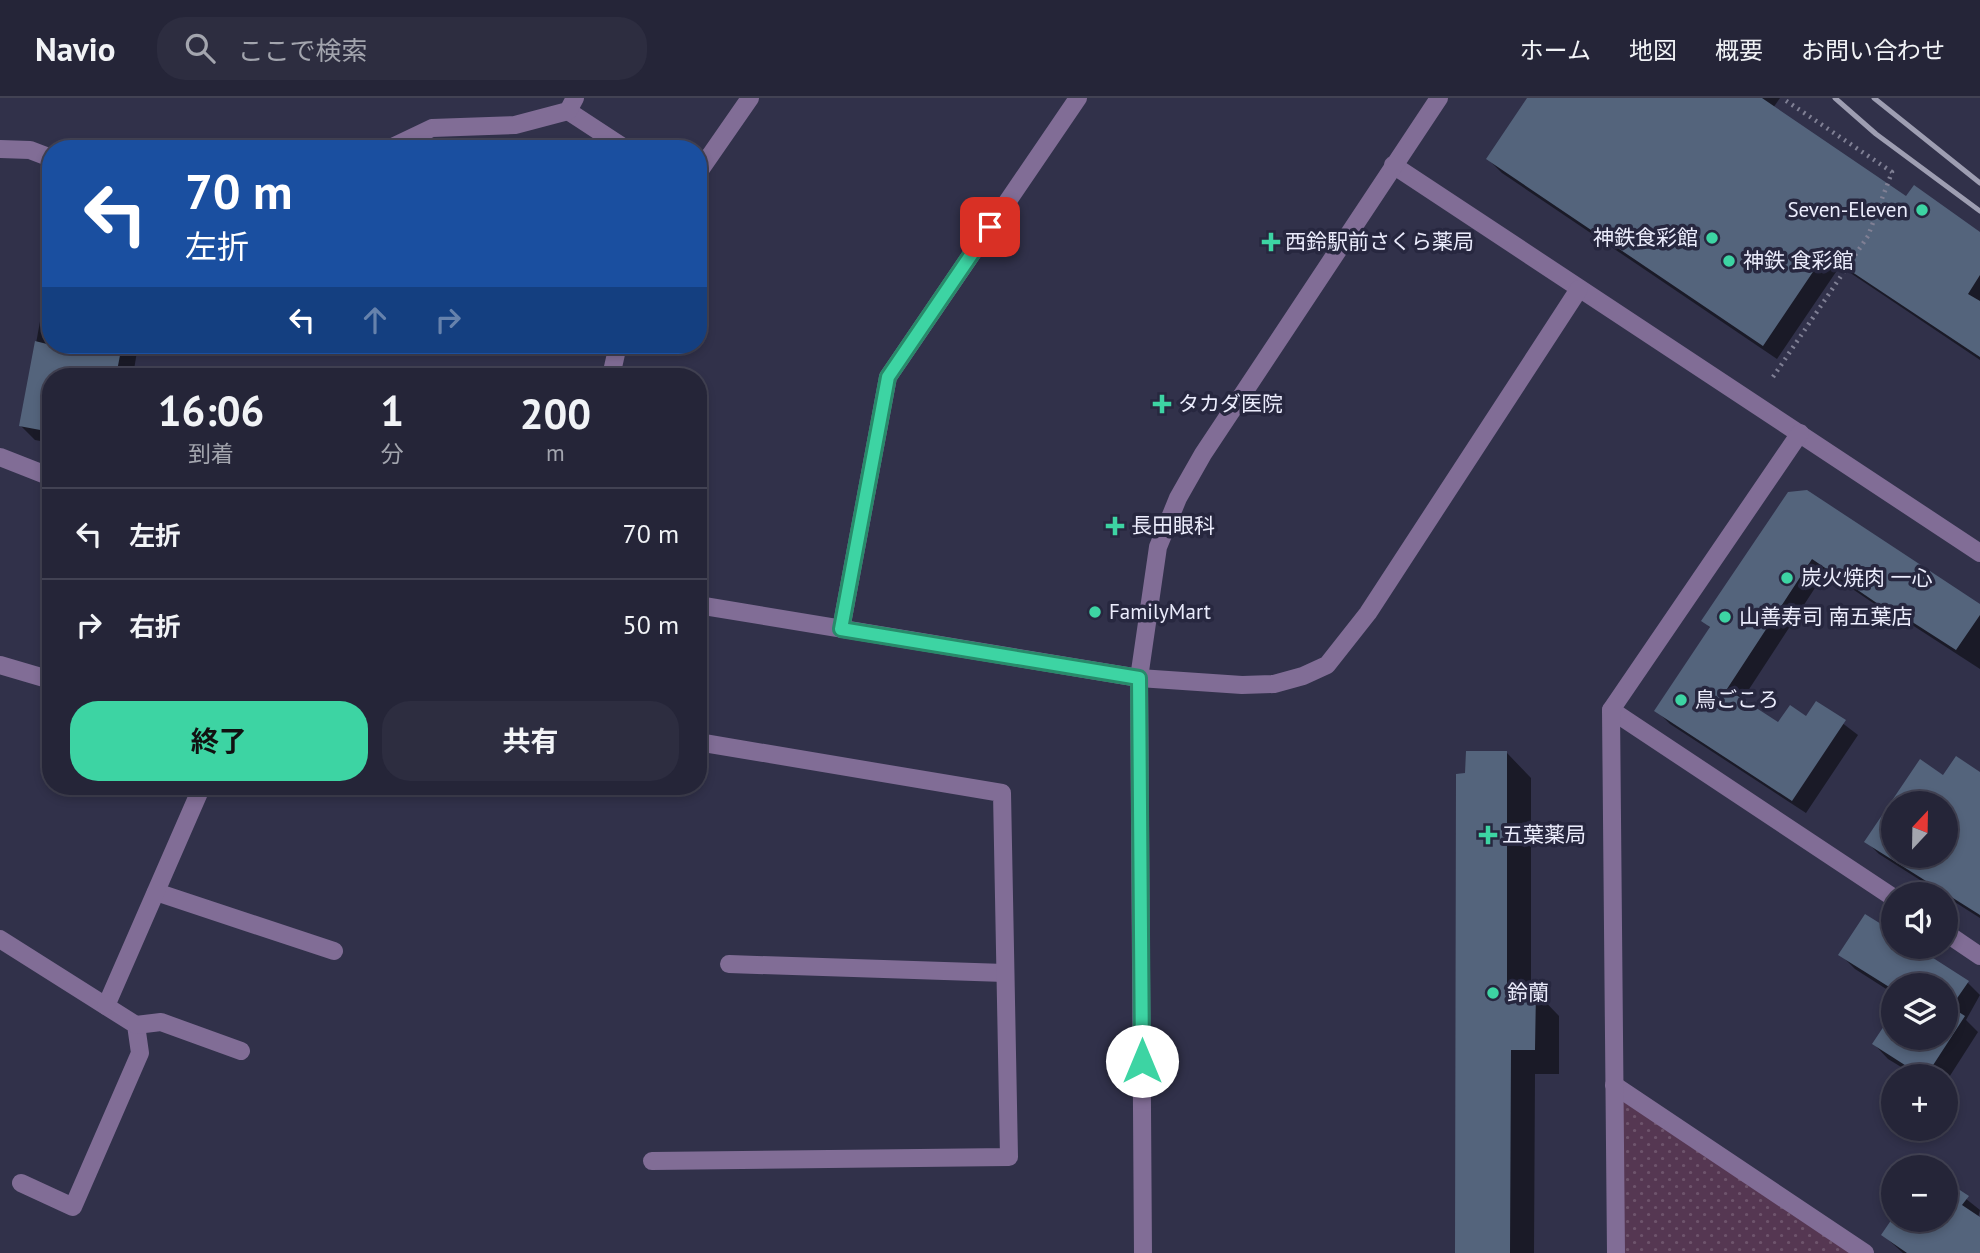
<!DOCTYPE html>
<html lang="ja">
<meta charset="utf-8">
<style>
:root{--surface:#252538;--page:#2d2d40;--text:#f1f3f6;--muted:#a3a5ae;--line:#424253;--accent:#3dd4a3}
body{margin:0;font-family:"PT Sans","Noto Sans JP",sans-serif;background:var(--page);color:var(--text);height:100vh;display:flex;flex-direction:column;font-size:26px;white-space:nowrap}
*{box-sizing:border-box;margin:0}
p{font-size:23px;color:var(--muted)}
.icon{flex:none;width:38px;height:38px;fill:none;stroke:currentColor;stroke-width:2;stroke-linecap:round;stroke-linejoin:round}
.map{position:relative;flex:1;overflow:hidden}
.details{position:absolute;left:42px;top:270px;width:665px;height:427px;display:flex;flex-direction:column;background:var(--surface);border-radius:28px;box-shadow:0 4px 10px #0003,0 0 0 2px var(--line)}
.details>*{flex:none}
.top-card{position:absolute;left:42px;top:42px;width:665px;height:214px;border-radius:28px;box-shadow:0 4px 10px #0003,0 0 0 2px var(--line);background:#1a4fa0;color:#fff;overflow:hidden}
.needle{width:46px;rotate:22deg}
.buttons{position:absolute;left:1881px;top:693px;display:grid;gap:14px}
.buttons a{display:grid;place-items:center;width:77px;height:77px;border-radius:50%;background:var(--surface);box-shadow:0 4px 10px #0003,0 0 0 2px var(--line);font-size:35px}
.pin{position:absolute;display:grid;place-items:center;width:60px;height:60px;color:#fff;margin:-30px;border-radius:14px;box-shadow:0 4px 10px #0006}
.me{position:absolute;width:77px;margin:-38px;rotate:0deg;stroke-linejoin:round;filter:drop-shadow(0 0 5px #0008)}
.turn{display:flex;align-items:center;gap:24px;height:147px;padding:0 28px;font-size:32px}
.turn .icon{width:91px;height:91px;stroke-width:2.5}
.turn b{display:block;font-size:49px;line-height:60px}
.lanes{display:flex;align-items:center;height:66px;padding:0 28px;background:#0003;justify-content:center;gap:35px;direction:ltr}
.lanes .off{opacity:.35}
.eta{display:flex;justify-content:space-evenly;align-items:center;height:119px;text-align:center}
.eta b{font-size:42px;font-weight:700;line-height:49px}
.button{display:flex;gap:14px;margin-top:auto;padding:14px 28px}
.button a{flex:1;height:80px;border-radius:28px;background:var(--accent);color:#111;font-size:28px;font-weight:700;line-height:80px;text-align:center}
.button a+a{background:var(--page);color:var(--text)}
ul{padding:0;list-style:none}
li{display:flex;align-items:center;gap:21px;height:91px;padding:0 28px;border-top:2px solid var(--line)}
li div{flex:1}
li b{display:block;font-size:26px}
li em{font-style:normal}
header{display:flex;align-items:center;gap:42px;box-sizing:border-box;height:98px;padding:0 35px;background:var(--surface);border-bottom:2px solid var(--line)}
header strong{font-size:33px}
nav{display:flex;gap:38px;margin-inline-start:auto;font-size:24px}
.search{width:490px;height:63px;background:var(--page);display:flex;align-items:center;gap:18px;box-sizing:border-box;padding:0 24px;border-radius:28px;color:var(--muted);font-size:26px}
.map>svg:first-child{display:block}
</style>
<header>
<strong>Navio</strong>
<div class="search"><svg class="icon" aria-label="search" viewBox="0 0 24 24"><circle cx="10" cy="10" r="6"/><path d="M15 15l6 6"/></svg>ここで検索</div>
<nav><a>ホーム</a><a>地図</a><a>概要</a><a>お問い合わせ</a></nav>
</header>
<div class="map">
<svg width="1980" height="1155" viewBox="0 0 1980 1155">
<defs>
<pattern id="park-dots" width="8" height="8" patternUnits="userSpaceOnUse" patternTransform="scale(1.75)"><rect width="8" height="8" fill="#553752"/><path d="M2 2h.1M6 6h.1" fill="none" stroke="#6e546c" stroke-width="1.8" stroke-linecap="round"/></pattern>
</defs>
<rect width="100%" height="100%" fill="#31314a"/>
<path fill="url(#park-dots)" d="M 1614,987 L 1865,1155 L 1616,1155 Z"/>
<g fill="#0007" fill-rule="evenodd">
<path d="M 1530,0 L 1780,0 L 1773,10 L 1906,100 L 1980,136 L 1980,262 L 1840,168 L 1777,261 L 1502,75 L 1488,61 Z"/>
<path d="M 51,163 L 51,247 L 138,247 L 133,278 L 51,278 L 51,345 L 35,342 L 21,328 Z"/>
<path d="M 1789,396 L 1980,508 L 1980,571 L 1906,523 L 1904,526 L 1826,473 L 1742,602 L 1779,627 L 1807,620 L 1816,605 L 1858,637 L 1806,715 L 1670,626 L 1657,613 L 1711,531 L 1703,522 Z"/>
<path d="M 1507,655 L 1531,680 L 1531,893 L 1535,893 L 1559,918 L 1559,976 L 1535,976 L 1534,1155 L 1457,1155 L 1467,677 Z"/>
<path d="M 1921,663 L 1980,702 L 1980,820 L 1879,756 L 1867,744 ZM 1894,705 L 1946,705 L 1946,758 L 1894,758 Z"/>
<path d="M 1894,849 L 1913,849 L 1967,884 L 1980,897 L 1966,922 L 1978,934 L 1946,984 L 1946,978 L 1916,978 L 1888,961 L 1874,946 L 1894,940 L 1946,940 L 1946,887 L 1894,887 L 1894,896 L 1855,871 L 1841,857 Z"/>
<path d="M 1946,1085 L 1980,1112 L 1978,1120 L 1980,1155 L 1903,1155 L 1883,1137 L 1894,1122 L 1946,1122 Z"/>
</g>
<g fill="#54647c" fill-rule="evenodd">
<path d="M 1527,0 L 1762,0 L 1906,98 L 1914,87 L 1980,134 L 1980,177 L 1968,196 L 1980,203 L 1980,259 L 1825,156 L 1763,248 L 1486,61 Z"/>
<path d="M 35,243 L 51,247 L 122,247 L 116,278 L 51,278 L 51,334 L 19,328 Z"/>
<path d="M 1807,392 L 1980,506 L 1980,517 L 1956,552 L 1892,511 L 1890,514 L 1812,461 L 1727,591 L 1778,624 L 1790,607 L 1806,618 L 1816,603 L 1846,622 L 1792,703 L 1654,613 L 1710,529 L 1701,523 L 1788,394 Z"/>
<path d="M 1466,653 L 1507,653 L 1507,891 L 1536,892 L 1535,952 L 1511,952 L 1510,1155 L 1455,1155 L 1456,676 L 1465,675 Z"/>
<path d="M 1956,658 L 1980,674 L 1980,817 L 1864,744 L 1920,661 L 1943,677 ZM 1894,705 L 1946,705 L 1946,758 L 1894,758 Z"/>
<path d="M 1865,816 L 1894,834 L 1894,849 L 1916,849 L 1969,883 L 1951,909 L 1965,918 L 1926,978 L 1922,978 L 1872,946 L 1894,913 L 1894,940 L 1946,940 L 1946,887 L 1894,887 L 1894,892 L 1838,857 Z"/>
<path d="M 1946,1083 L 1969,1098 L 1962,1107 L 1980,1119 L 1980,1155 L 1907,1155 L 1881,1137 L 1894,1118 L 1894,1122 L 1946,1122 Z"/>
</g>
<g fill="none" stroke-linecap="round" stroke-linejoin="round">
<path stroke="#808095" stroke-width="4.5" stroke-dasharray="2 5" stroke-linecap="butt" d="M 1773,279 L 1868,138 L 1892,74 L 1782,0"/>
<g stroke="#816d96" stroke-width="18">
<path d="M 568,13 L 626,51"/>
<path d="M 0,51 L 30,52 L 51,60"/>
<path d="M 388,51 L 432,30 L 515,27 L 568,13 L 575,0"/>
<path d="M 1393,67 L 1980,455"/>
<path d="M 698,75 L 750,0"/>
<path d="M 611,278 L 618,247"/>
<path d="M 0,359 L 51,379"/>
<path d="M 698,507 L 1139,580 L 1242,587 L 1274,586 L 1303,578 L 1327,567 L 1368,515 L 1579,191"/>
<path d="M 841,531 L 888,279 L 1078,0"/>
<path d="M 0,567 L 51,582"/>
<path d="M 1611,612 L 1894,800"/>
<path d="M 156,794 L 334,853"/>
<path d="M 1946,835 L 1980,858"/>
<path d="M 0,841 L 136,927 L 140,955 L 73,1109 L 21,1085"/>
<path d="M 729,866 L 1005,875"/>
<path d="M 106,908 L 202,688"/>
<path d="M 136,927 L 161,924 L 241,953"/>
<path d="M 1614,987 L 1865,1155"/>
<path d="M 652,1063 L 1009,1059 L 1002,695 L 698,644"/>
<path d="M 1143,1155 L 1139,580 L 1158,449 L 1178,400 L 1203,356 L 1439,0"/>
<path d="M 1616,1155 L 1611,612 L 1800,335"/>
</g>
<g stroke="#9e9eb2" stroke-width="5">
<path d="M 1835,0 L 1876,36 L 1980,113"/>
<path d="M 1874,0 L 1980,85"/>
</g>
</g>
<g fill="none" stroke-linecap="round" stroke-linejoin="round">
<defs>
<path id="route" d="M 990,129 L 888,279 L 841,531 L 1139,580 L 1142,963"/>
</defs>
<use href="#route" stroke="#288a6a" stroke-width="18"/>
<use href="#route" stroke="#3dd4a3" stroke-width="12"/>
</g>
<g fill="#3dd4a3" stroke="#27273f" stroke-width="2.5">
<circle cx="1922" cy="112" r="7"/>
<circle cx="1712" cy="140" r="7"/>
<path d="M1267.5 133.5h7v7h7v7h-7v7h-7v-7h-7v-7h7z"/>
<circle cx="1729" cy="163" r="7"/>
<path d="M1158.5 295.5h7v7h7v7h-7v7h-7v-7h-7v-7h7z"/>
<path d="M1111.5 417.5h7v7h7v7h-7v7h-7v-7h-7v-7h7z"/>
<circle cx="1787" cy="480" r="7"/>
<circle cx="1095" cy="514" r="7"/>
<circle cx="1725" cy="519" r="7"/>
<circle cx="1681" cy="602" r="7"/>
<path d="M1484.5 726.5h7v7h7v7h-7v7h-7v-7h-7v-7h7z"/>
<circle cx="1493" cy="895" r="7"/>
</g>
<g text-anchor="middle" stroke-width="7" stroke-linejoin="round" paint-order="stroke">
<g font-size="21" fill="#ebecfc" stroke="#27273f" text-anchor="start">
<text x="1908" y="119" text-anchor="end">Seven-Eleven</text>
<text x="1698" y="147" text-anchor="end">神鉄食彩館</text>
<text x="1285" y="151">西鈴駅前さくら薬局</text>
<text x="1743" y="170">神鉄 食彩館</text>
<text x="1178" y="313">タカダ医院</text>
<text x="1131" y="435">長田眼科</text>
<text x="1801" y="487">炭火焼肉 一心</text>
<text x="1109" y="521">FamilyMart</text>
<text x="1739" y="526">山善寿司 南五葉店</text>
<text x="1695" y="609">鳥ごころ</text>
<text x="1502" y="744">五葉薬局</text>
<text x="1507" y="902">鈴蘭</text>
</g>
</g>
</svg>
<div class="buttons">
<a><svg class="needle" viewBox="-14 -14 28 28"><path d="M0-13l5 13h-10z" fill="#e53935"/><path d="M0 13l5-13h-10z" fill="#a3a5ae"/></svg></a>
<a><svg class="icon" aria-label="sound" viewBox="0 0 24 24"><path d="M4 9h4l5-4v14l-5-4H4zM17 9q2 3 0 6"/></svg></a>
<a><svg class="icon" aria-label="layers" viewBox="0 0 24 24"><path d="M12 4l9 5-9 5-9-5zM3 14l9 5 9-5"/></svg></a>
<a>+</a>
<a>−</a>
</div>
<div class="pin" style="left:990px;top:129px;background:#d93025"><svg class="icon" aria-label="arrive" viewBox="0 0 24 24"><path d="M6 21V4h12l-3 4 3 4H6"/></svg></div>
<svg class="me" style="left:1142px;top:963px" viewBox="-20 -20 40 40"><circle r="19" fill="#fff"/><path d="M0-13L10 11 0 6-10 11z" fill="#3dd4a3"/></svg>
<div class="top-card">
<div class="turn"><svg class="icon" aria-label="left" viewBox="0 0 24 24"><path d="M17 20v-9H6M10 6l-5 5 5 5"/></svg><div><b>70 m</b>左折</div></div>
<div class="lanes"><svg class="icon" aria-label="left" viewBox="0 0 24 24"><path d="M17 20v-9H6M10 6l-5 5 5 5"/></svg><svg class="icon off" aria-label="ahead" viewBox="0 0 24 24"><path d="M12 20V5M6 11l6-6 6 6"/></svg><svg class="icon off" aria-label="right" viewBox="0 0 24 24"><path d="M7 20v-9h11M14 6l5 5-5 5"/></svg></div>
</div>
<section class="details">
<div class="eta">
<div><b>16:06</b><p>到着</p></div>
<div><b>1</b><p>分</p></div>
<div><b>200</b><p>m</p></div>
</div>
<ul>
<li><svg class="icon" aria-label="left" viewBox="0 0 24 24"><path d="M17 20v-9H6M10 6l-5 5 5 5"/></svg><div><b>左折</b></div><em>70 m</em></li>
<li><svg class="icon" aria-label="right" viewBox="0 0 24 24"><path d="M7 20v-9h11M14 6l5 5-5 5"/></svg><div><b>右折</b></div><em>50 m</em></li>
</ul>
<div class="button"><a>終了</a><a>共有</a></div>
</section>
</div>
